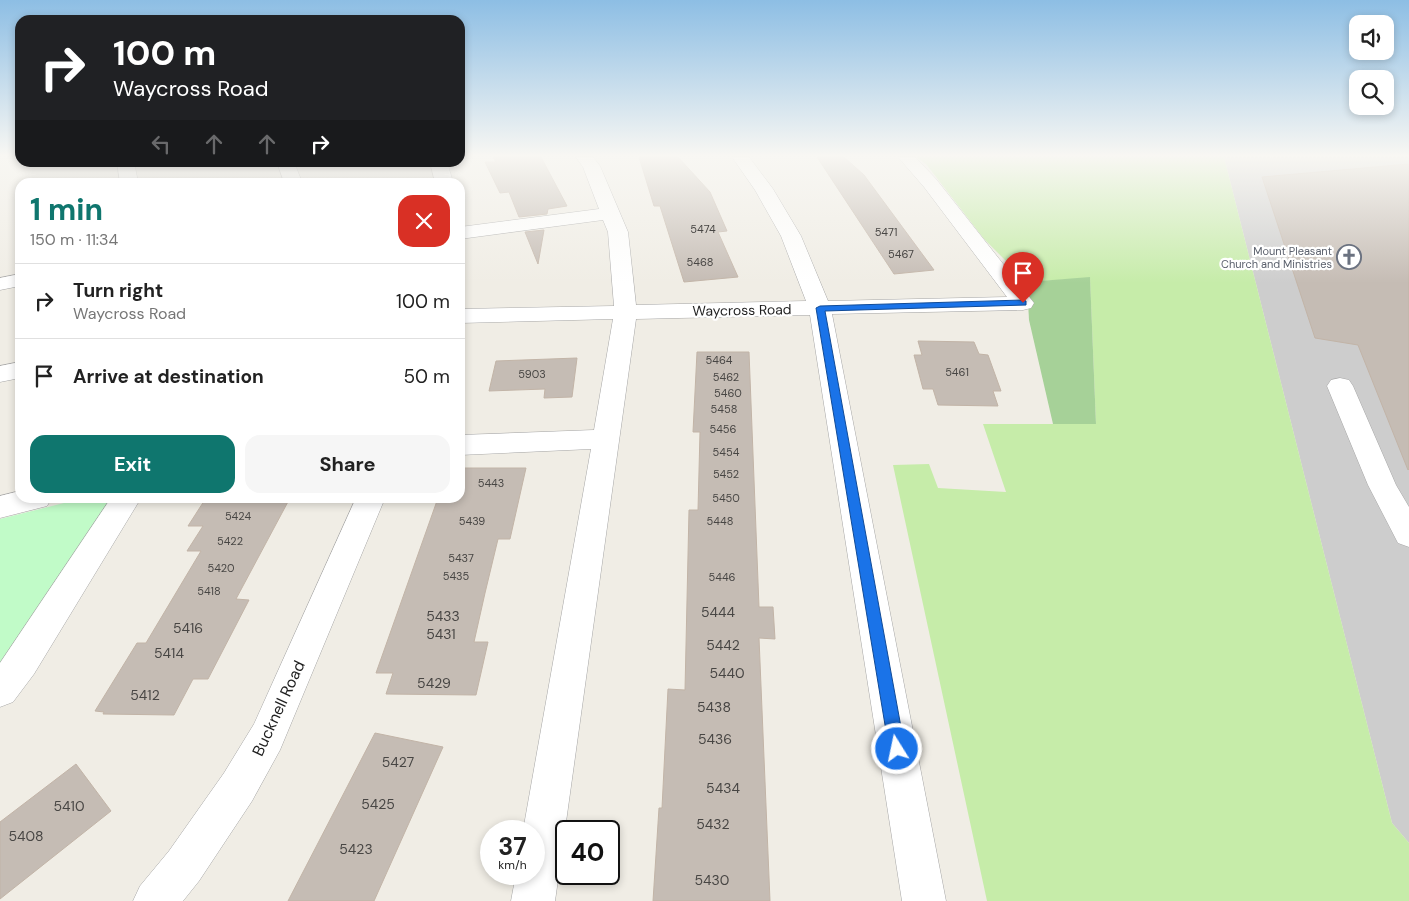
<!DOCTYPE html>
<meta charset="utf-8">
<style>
:root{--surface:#fff;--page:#f6f6f6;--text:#222;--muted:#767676;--line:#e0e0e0;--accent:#0f766e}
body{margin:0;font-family:"DM Sans",sans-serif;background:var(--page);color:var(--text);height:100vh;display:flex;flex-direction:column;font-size:19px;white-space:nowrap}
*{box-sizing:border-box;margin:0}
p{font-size:16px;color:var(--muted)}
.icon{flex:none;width:28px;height:28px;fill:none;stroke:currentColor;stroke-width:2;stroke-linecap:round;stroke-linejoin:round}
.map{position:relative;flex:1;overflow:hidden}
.sheet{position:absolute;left:15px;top:178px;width:450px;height:325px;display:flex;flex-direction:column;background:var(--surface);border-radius:15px;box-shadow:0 2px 8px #0003}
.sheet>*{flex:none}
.top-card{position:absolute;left:15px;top:15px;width:450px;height:152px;border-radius:15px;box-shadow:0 2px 8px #0003;background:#202124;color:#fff;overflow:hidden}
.fabs{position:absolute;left:1349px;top:15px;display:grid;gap:10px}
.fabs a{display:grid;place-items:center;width:45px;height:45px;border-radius:10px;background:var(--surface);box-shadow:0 2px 8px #0003;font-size:25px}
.speed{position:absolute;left:480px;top:820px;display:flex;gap:10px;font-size:25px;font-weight:700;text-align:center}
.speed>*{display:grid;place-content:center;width:65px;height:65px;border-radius:50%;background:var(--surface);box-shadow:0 2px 8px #0003;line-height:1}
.speed small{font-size:12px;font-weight:400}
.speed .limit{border:2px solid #111;border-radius:8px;background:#fff;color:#111}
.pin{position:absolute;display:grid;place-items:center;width:42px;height:42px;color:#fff;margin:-51px -21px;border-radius:50% 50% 50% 0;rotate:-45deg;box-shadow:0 0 5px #0007}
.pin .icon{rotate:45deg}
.me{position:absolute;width:55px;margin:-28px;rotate:350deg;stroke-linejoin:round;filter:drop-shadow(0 0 4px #0008)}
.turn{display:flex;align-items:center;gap:18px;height:105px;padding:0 15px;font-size:22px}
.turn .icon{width:65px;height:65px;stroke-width:2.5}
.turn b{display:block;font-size:35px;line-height:42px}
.lanes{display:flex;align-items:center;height:48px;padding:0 15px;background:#0003;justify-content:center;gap:25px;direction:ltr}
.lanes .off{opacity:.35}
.round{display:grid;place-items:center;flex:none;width:52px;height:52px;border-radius:15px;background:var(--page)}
.summary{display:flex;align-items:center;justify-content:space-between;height:85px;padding:0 15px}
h1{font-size:30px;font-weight:700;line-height:38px;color:var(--accent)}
.primary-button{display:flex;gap:10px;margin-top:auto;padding:10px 15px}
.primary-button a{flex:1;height:58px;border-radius:15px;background:var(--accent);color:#fff;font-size:20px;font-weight:700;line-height:58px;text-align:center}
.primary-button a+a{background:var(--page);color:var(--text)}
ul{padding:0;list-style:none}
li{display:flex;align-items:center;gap:15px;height:75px;padding:0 15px;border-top:1px solid var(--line)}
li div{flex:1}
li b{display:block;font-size:19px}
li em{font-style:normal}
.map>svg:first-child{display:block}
</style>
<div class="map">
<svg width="1409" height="901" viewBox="0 0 1409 901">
<rect width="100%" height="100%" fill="#f0ede5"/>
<path fill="#cdcdcd" d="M 1224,157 L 1409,157 L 1409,843 L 1392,823 Z"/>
<path fill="#c6eca9" d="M 916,157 L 1224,157 L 1392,823 L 1409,843 L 1409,901 L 987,901 L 893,465 L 929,464 L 938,488 L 1006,492 L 983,424 L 1096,424 L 1090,278 L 1027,282 L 984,239 L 926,164 Z"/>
<path fill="#a6d198" d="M 1090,277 L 1096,424 L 1053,424 L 1029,320 L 1027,282 Z"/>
<path fill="#c1fbc8" d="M 84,498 L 120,498 L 0,666 L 0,519 Z"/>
<g fill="#c5bcb4" stroke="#c2b4a7">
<path d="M 493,157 L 541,157 L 567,206 L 548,209 L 547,214 L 519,217 L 509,192 L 500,193 L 485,162 L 496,162 Z"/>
<path d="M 639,157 L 678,157 L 710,192 L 727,231 L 718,232 L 738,277 L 684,282 L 660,206 L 654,206 Z"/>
<path d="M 817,157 L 844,157 L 864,175 L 934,270 L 894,274 Z"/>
<path d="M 1409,164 L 1409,469 L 1408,470 L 1358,345 L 1315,338 L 1262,177 Z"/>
<path d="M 544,230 L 538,264 L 525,232 Z"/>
<path d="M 918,341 L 974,342 L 979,354 L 988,355 L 1001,391 L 993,391 L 998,406 L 938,405 L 933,389 L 923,389 L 914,355 L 922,355 Z"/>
<path d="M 697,352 L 749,352 L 759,607 L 773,607 L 775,639 L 759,638 L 770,901 L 653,901 L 659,808 L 662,808 L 668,689 L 685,690 L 689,510 L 698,510 L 700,432 L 693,432 Z"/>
<path d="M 577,358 L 572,397 L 544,398 L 545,389 L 489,391 L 496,361 Z"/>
<path d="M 460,468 L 526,468 L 510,539 L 498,539 L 485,593 L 474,642 L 488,642 L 476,695 L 386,694 L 393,673 L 376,673 L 387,642 L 438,498 L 460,498 Z"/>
<path d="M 206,498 L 290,498 L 236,599 L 249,600 L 208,679 L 193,679 L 174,715 L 103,714 L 104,712 L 95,711 L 137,643 L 146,643 L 201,551 L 187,551 L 203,526 L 188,526 Z"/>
<path d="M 375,733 L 443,747 L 374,901 L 288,901 Z"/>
<path d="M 76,764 L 111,811 L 0,899 L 0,822 Z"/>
</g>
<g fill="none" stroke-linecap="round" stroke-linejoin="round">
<defs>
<g id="minor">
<path d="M 576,157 L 593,157 L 600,166 L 628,232 L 636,305 L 806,301 L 781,236 L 755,190 L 732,157 L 749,157 L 773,189 L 801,236 L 828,301 L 1007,297 L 924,187 L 898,157 L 915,157 L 936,179 L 1034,303 L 1031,308 L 1023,310 L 832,314 L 946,901 L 902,901 L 810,315 L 636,319 L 555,901 L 511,901 L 516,874 L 534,874 L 534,831 L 523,831 L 591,449 L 460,455 L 460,435 L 594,430 L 613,319 L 460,323 L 460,309 L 614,306 L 608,232 L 603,220 L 460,239 L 460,227 L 599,209 L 583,167 Z"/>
<path d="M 117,162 L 134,162 L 138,182 L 120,182 Z"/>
<path d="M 277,162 L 294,162 L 302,182 L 284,182 Z"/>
<path d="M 430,162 L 447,162 L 453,182 L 435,182 Z"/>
<path d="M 20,274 L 20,286 L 0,290 L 0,278 Z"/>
<path d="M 20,362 L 20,378 L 0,382 L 0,366 Z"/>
<path d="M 1340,378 L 1349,380 L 1353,386 L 1396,485 L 1409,507 L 1409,547 L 1398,543 L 1368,485 L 1327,386 L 1331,380 Z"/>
<path d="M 20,491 L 20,498 L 52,498 L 47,506 L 0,518 L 0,496 Z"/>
<path d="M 111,498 L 141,498 L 34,674 L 13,702 L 0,707 L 0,663 Z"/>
<path d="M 356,498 L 385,498 L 280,750 L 252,801 L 199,881 L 183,901 L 133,901 L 140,886 L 169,851 L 224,773 L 254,724 Z"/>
</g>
</defs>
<use href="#minor" stroke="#a6a6a6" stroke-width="1"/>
<use href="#minor" fill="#fff" fill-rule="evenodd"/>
</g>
<linearGradient id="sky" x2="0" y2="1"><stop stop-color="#8dbee4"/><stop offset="0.55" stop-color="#f8f7f3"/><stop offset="1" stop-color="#f8f7f3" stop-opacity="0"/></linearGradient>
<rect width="1409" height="283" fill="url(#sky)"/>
<path fill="#1a73e8" stroke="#114b97" d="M 1023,300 L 1026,301 L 1026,305 L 825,311 L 905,749 L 903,754 L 897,757 L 892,754 L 889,749 L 816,308 L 820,306 Z"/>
<defs>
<symbol id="church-ring" viewBox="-11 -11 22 22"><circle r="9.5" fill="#fff" stroke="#6b7280" stroke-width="1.5"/><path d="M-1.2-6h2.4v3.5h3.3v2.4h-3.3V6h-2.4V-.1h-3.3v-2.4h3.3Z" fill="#6b7280"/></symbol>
</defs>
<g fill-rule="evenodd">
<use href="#church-ring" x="1335" y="243" width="28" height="28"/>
</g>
<g text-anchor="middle" stroke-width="4.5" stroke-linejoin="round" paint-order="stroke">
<g font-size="11" fill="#484644">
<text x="703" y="233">5474</text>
<text x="886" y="236">5471</text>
<text x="901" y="258">5467</text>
<text x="700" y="266">5468</text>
<text x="719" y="364">5464</text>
<text x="957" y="376">5461</text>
<text x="532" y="378">5903</text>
<text x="726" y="381">5462</text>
<text x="728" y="397">5460</text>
<text x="724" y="413">5458</text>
<text x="723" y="433">5456</text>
<text x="726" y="456">5454</text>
<text x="726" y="478">5452</text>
<text x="491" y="487">5443</text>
<text x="726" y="502">5450</text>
<text x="238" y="520">5424</text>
<text x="472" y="525">5439</text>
<text x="720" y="525">5448</text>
<text x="230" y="545">5422</text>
<text x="461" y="562">5437</text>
<text x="221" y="572">5420</text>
<text x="456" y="580">5435</text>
<text x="722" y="581">5446</text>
<text x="209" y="595">5418</text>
</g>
<g font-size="11" fill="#5b616d" stroke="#fff" text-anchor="end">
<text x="1332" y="255">Mount Pleasant<tspan x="1332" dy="13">Church and Ministries</tspan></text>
</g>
<g font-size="14" fill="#1f1f1f" stroke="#fff">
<text transform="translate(742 310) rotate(-1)" y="5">Waycross Road</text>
</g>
<g font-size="14" fill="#484644">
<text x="718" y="617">5444</text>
<text x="443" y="621">5433</text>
<text x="188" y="633">5416</text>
<text x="441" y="639">5431</text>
<text x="723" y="650">5442</text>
<text x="169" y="658">5414</text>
<text x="727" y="678">5440</text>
<text x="434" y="688">5429</text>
<text x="145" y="700">5412</text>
<text x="714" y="712">5438</text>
<text x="715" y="744">5436</text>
<text x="398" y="767">5427</text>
<text x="723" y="793">5434</text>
<text x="378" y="809">5425</text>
<text x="69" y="811">5410</text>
<text x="713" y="829">5432</text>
<text x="26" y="841">5408</text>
<text x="356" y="854">5423</text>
<text x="712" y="885">5430</text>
</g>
<g font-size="16" fill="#1f1f1f" stroke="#fff">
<text transform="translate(278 708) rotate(-65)" y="6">Bucknell Road</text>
</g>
</g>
</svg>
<div class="fabs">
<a><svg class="icon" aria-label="sound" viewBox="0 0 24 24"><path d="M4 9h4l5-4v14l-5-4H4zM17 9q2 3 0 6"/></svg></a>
<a><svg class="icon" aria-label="search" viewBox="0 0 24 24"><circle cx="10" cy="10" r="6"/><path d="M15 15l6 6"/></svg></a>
</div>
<div class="speed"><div>37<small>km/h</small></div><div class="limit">40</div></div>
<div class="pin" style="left:1023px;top:303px;background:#d93025"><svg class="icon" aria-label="arrive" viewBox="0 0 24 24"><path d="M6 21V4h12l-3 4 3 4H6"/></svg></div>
<svg class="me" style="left:897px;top:749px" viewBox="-20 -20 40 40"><circle r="17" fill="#1a73e8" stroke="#fff" stroke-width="3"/><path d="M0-11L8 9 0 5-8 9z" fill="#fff"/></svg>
<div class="top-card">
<div class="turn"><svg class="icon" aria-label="right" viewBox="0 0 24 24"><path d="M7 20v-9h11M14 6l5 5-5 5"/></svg><div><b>100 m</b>Waycross Road</div></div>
<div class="lanes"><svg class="icon off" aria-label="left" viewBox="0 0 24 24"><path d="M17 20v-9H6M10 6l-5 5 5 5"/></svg><svg class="icon off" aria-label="ahead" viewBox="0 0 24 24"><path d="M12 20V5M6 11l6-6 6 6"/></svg><svg class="icon off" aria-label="ahead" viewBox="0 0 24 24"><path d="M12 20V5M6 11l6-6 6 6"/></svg><svg class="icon" aria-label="right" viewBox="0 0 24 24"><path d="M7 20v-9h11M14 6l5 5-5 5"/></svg></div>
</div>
<section class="sheet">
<div class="summary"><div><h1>1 min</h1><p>150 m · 11:34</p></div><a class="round" style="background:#d93025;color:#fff"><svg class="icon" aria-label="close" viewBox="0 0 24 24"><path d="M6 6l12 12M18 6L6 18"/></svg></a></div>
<ul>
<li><svg class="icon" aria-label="right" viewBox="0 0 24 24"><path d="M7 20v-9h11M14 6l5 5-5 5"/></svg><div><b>Turn right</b><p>Waycross Road</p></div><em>100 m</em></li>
<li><svg class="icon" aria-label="arrive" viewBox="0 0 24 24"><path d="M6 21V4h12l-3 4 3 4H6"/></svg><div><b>Arrive at destination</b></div><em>50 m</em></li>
</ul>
<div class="primary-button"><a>Exit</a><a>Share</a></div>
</section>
</div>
